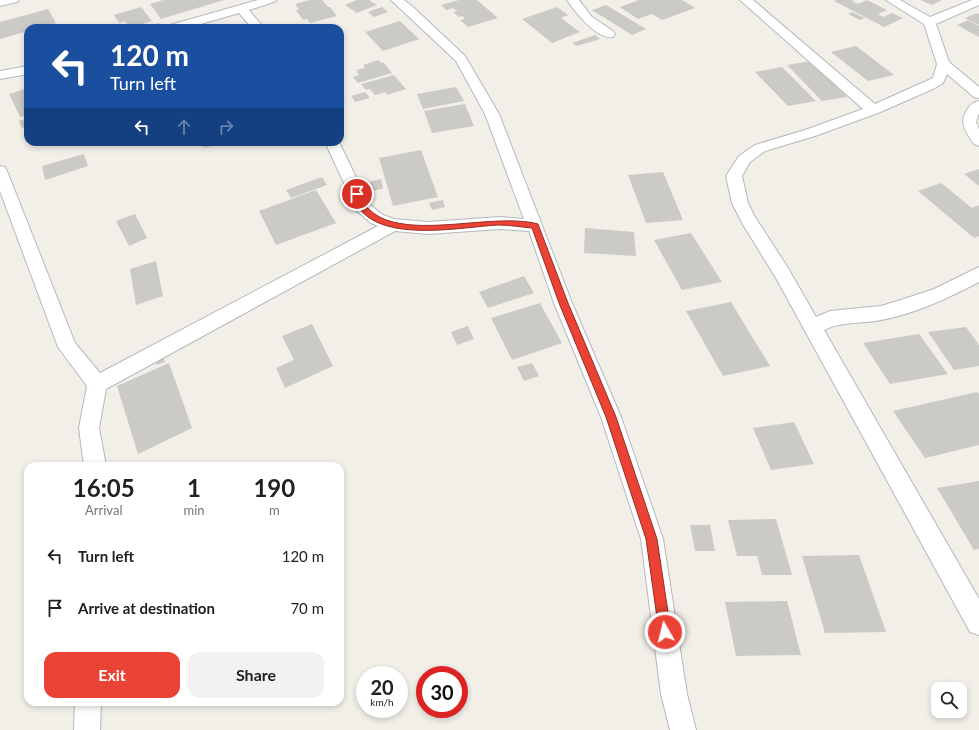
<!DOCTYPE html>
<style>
:root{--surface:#fff;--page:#f2f2f2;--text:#202124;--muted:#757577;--accent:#ea4335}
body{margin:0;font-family:Lato,sans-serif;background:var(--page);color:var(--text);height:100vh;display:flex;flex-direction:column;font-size:15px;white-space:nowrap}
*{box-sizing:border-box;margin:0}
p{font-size:13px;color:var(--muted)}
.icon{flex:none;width:22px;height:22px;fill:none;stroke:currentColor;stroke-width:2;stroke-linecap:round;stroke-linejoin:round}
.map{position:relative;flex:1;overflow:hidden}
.side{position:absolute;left:24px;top:462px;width:320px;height:244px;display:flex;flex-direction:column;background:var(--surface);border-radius:12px;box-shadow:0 2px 6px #0003}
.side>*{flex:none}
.hud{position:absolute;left:24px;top:24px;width:320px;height:122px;border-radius:12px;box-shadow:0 2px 6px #0003;background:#1a4fa0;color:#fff;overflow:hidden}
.buttons{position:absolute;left:931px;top:682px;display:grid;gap:8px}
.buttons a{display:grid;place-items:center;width:36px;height:36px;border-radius:8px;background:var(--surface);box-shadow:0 2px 6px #0003;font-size:20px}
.speed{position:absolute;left:356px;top:666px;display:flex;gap:8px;font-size:20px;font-weight:700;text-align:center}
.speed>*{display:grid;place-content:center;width:52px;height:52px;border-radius:50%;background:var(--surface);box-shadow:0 2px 6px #0003;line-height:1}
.speed small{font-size:10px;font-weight:400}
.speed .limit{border:6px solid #d22;background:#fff;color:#111}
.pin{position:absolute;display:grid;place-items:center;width:34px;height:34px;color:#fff;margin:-17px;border:2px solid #fff;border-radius:50%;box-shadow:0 1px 4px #0007}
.me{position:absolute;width:44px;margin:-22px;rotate:352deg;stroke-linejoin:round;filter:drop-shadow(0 0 3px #0008)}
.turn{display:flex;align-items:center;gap:14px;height:84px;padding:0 20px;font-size:18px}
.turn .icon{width:52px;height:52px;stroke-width:2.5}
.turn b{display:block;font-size:28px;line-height:34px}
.lanes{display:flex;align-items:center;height:38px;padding:0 20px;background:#0003;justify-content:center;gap:20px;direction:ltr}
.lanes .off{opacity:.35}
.eta{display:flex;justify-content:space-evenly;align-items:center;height:68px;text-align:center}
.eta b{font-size:24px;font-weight:700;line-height:28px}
.primary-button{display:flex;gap:8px;margin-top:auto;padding:8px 20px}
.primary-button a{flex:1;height:46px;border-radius:12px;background:var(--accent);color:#fff;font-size:16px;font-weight:700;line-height:46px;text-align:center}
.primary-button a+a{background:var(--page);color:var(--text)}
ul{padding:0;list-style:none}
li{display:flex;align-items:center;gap:12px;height:52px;padding:0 20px}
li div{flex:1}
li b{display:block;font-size:15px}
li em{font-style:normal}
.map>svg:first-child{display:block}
</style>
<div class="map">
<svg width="979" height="730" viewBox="0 0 979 730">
<rect width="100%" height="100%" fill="#f1efe8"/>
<g fill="#cccac5">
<path d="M 163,0 L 224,0 L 161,19 L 150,4 Z"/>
<path d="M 310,0 L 322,0 L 328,7 L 330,7 L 337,16 L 310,23 L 307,19 L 303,20 L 296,10 L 299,10 L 295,4 Z"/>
<path d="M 357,0 L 369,0 L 377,5 L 357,13 L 345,5 Z"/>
<path d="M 459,0 L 477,0 L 498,18 L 468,27 L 460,20 L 465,19 L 462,16 L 459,17 L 453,12 L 457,11 L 453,8 L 446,10 L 441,5 Z"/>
<path d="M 639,0 L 682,0 L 695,8 L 662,20 L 652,14 L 638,19 L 620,7 Z"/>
<path d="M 837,0 L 855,0 L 852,1 L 858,4 L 867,0 L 887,10 L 878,14 L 883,17 L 892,13 L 903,18 L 884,27 L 834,1 Z"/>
<path d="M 920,0 L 942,0 L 932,5 Z"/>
<path d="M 606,5 L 646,29 L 632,35 L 592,10 Z"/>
<path d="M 141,7 L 152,21 L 130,28 L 125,21 L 119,23 L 114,15 Z"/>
<path d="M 382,7 L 388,12 L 374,17 L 368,12 Z"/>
<path d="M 557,7 L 568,15 L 561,18 L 580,32 L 552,43 L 522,19 Z"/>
<path d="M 48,9 L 56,23 L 39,28 L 28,28 L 28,31 L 0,39 L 0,22 Z"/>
<path d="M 852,12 L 865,18 L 860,20 L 848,14 Z"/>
<path d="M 977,13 L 979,14 L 979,25 L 965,18 Z"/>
<path d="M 968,20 L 979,26 L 979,37 L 957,25 Z"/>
<path d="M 400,21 L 419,39 L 383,51 L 365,32 Z"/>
<path d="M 159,23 L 162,27 L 145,27 Z"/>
<path d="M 595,35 L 600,39 L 577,46 L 572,43 Z"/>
<path d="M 856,46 L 894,75 L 868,81 L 831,52 Z"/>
<path d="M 379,60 L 381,63 L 383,62 L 392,73 L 358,83 L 353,77 L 359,75 L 356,70 L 365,68 L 363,65 Z"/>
<path d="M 811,61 L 847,97 L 822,101 L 787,65 Z"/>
<path d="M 782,67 L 816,101 L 788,106 L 755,72 Z"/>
<path d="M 394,75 L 406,89 L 387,95 L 386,92 L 375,95 L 370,89 L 366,90 L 361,84 Z"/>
<path d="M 456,87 L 464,101 L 423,109 L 417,94 Z"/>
<path d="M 28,88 L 28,115 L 20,117 L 9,94 Z"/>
<path d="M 365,92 L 370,98 L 355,102 L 351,96 Z"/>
<path d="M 465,104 L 474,126 L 432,133 L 424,111 Z"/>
<path d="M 28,118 L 28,127 L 22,128 L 19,121 Z"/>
<path d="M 202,142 L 223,142 L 223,143 L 204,148 Z"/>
<path d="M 421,150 L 438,197 L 393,206 L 379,158 Z"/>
<path d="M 84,154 L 88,166 L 45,180 L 42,166 Z"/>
<path d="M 979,169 L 979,186 L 964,174 Z"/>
<path d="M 663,172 L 683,220 L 646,223 L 628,175 Z"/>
<path d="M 322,177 L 327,185 L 291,198 L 286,190 Z"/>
<path d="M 381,179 L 383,189 L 370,191 L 368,182 Z"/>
<path d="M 941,183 L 972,208 L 979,205 L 979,236 L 974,238 L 918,191 Z"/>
<path d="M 316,190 L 336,223 L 276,245 L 259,211 Z"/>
<path d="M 443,200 L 445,207 L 432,210 L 429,203 Z"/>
<path d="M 135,214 L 147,238 L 129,246 L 116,221 Z"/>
<path d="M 585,228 L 634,232 L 636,256 L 584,253 Z"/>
<path d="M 691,233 L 722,282 L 682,290 L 654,240 Z"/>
<path d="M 156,261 L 163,296 L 136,305 L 130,269 Z"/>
<path d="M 524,276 L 534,293 L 488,308 L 479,292 Z"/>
<path d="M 731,302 L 770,366 L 723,376 L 686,311 Z"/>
<path d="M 540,303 L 562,343 L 512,360 L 491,318 Z"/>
<path d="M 312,324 L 333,366 L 285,388 L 276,368 L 294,360 L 282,336 Z"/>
<path d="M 468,326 L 474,339 L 457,345 L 451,332 Z"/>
<path d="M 966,327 L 979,345 L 979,366 L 954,370 L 928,332 Z"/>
<path d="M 919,334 L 948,374 L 890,384 L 863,343 Z"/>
<path d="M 162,353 L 165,362 L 157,365 L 153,356 Z"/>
<path d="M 169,363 L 192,428 L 138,454 L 117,386 Z"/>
<path d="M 532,363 L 539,376 L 524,381 L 517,367 Z"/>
<path d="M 977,392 L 979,394 L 979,445 L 925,458 L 893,411 Z"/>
<path d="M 794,422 L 814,464 L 771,470 L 753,428 Z"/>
<path d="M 979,481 L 979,549 L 974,550 L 937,488 Z"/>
<path d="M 776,519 L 792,575 L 762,575 L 757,556 L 737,556 L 728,520 Z"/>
<path d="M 690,525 L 710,525 L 715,551 L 695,551 Z"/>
<path d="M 859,555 L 886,632 L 825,633 L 802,556 Z"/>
<path d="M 787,601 L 801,655 L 736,656 L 725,602 Z"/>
</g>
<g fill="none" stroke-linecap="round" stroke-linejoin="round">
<defs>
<g id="street">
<path d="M 0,0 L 19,0 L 17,2 L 0,6 Z"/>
<path d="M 258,0 L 276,0 L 274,2 L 249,10 L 264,28 L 252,28 L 239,13 L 187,28 L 168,28 L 170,25 Z"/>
<path d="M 391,0 L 404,0 L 413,7 L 465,56 L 499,114 L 572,303 L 621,417 L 663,539 L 687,694 L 696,730 L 670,730 L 661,694 L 641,539 L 601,417 L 554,303 L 529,231 L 500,229 L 428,234 L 395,231 L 106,389 L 99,428 L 106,466 L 84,466 L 79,428 L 87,386 L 58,347 L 0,191 L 0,166 L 5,167 L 7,171 L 75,343 L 100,373 L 378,226 L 371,223 L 357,211 L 325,142 L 339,142 L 369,204 L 383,215 L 394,219 L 428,222 L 500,217 L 524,219 L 485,114 L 456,61 Z"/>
<path d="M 567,0 L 579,0 L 592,17 L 613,31 L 615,34 L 613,37 C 597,40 575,12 567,0 Z"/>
<path d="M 740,0 L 753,0 L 875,104 L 933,78 L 937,64 L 924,24 L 886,0 L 900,0 L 930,17 L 972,0 L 979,0 L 979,5 L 936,24 L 949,62 L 979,87 L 979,98 L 974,97 L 947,74 L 943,83 L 933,89 L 878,113 L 815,136 L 765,151 L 750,162 L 742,176 L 748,203 L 755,217 L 788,268 L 816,317 L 830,311 L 881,306 L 904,299 L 934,289 L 979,267 L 979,282 C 948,298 915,314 881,320 C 862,324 841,321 824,330 L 979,599 L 979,635 L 970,632 L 776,278 L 742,223 L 732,203 L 726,176 L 739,156 L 755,145 L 805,130 L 863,109 Z"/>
<path d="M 28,66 L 28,74 L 0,79 L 0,71 Z"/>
<path d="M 979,101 L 979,113 L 976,122 L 979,129 L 979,146 L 974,144 C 967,133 958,123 967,110 C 970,105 973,102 979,101 Z"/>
<path d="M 75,702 L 101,702 L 100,730 L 74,730 Z"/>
</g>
</defs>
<use href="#street" stroke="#b5b8bc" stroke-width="2"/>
<use href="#street" fill="#fff" fill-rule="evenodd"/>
</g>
<path fill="#ea4335" stroke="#982c22" d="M 354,192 L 359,192 C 362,197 363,202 366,206 C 398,245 491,211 538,224 L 568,303 L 616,417 L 657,539 L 671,632 L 669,636 L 665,638 L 661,636 L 659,632 L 646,539 L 606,417 L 559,303 L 532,228 C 521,227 509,225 498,225 C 462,227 384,243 359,208 C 357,204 355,199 353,194 Z"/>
</svg>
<div class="buttons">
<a><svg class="icon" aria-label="search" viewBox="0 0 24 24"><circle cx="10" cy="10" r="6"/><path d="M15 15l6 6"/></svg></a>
</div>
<div class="speed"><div>20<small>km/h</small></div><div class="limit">30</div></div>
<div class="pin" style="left:357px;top:194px;background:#d93025"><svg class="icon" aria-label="arrive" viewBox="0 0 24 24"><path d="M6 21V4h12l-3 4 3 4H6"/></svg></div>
<svg class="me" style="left:665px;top:632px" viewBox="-20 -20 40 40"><circle r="17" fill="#ea4335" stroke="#fff" stroke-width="3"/><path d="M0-11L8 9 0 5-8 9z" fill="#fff"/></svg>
<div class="hud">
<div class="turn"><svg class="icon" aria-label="left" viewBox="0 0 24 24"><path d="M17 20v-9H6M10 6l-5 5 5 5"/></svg><div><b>120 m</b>Turn left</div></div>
<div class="lanes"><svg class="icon" aria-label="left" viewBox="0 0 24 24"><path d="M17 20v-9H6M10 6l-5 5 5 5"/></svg><svg class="icon off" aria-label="ahead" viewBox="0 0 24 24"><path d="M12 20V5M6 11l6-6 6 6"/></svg><svg class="icon off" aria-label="right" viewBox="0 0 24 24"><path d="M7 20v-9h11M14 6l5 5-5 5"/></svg></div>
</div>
<section class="side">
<div class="eta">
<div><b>16:05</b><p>Arrival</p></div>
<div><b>1</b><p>min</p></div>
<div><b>190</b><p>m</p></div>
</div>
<ul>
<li><svg class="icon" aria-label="left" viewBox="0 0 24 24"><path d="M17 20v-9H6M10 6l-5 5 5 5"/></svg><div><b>Turn left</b></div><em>120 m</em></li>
<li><svg class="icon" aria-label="arrive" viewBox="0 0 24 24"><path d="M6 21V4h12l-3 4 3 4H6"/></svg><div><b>Arrive at destination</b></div><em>70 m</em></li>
</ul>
<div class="primary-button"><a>Exit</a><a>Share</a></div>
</section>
</div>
